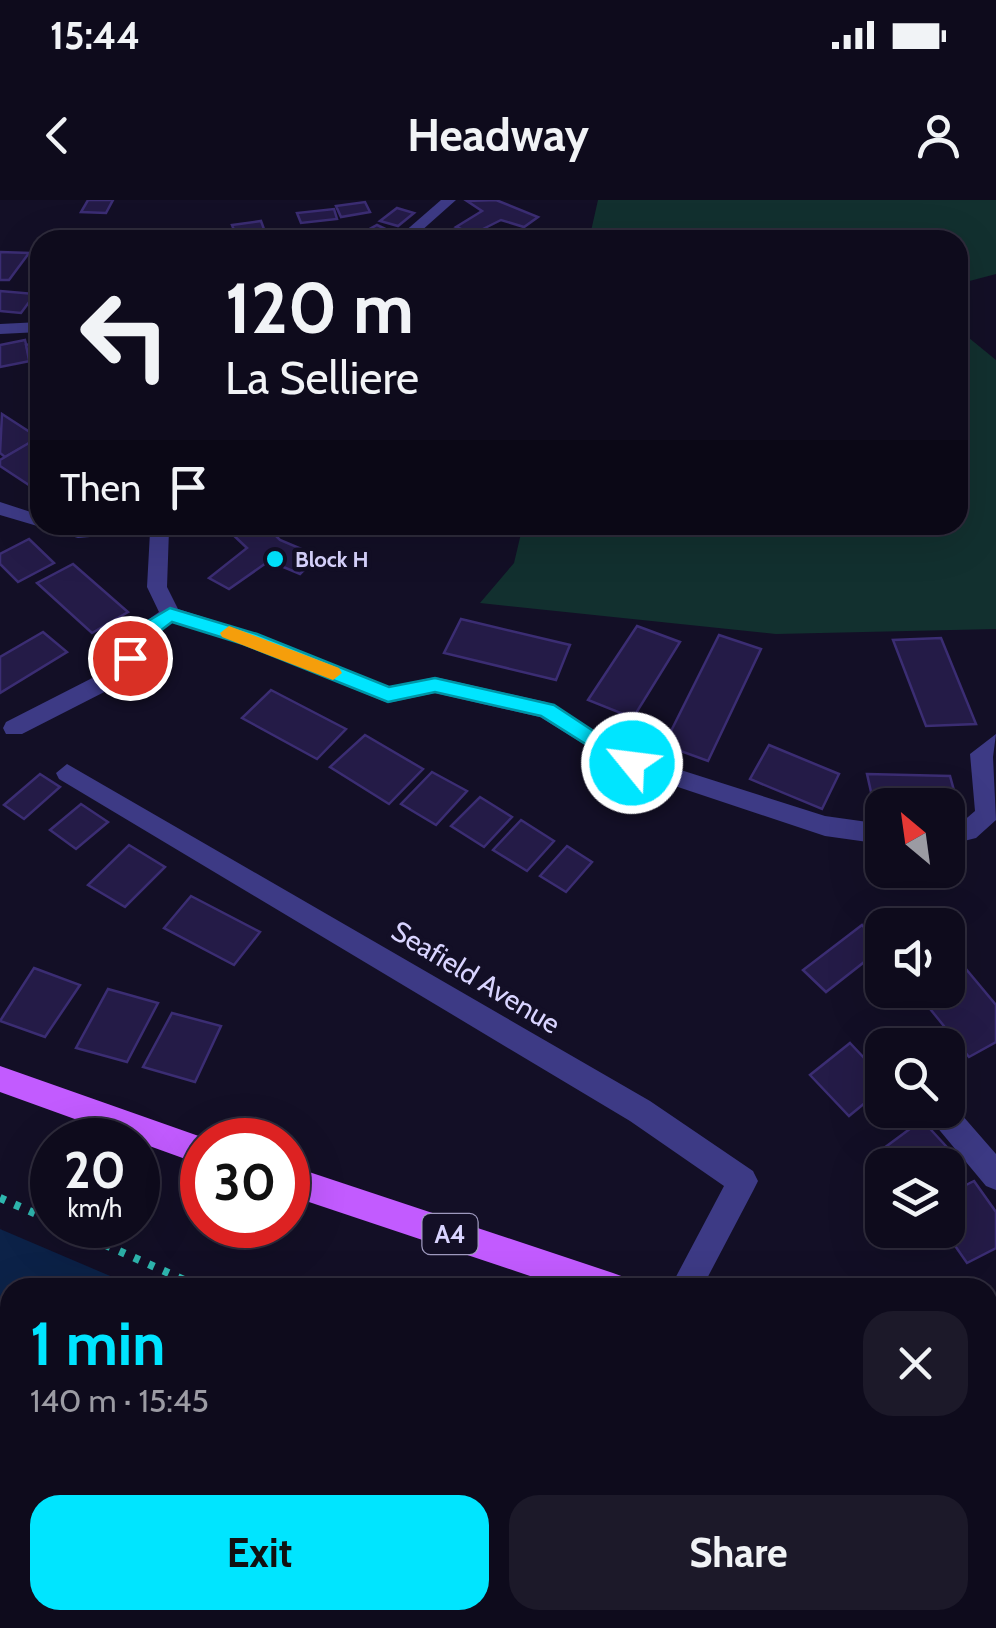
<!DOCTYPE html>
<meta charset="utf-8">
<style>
:root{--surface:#0e0b1c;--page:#1c1929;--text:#f1f3f6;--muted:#9b9ba3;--line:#2e2b3b;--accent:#00e5ff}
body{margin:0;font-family:Cabin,sans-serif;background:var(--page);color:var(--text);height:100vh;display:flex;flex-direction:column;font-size:38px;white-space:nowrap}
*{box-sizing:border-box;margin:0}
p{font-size:32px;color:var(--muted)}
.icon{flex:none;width:55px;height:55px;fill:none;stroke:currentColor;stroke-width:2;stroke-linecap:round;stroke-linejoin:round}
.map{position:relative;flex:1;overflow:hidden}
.sheet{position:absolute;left:0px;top:1078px;width:998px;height:352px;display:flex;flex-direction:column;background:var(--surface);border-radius:30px 30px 0 0;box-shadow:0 10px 40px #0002,0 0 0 2px var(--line)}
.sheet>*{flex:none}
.guide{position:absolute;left:30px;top:30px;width:938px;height:305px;border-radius:30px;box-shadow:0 10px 40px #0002,0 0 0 2px var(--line);background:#0e0b1c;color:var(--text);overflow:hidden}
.needle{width:65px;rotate:331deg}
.tools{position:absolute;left:865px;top:588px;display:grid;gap:20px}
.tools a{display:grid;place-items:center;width:100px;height:100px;border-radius:20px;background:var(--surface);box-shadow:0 10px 40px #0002,0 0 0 2px var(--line);font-size:50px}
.speed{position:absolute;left:30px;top:918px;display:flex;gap:20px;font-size:50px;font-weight:700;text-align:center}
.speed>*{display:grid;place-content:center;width:130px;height:130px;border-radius:50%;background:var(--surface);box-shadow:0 10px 40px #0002,0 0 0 2px var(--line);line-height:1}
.speed small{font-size:25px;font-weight:400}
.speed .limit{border:15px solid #d22;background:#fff;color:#111}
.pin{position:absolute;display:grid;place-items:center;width:85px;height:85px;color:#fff;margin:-42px;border:5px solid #fff;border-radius:50%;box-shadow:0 2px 10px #0007}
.me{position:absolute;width:110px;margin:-55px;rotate:299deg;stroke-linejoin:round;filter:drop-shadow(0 0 8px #0008)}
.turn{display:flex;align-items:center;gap:35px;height:210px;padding:0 30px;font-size:45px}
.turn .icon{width:130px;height:130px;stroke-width:2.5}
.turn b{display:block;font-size:70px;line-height:85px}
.then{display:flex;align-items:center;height:95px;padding:0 30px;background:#0003;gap:20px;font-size:38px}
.round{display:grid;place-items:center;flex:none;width:105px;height:105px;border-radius:30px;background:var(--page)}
.headline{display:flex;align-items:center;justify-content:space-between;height:170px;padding:0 30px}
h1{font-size:60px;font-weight:700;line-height:75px;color:var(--accent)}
.cta{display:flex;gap:20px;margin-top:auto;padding:20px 30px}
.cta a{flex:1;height:115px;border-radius:30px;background:var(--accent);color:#111;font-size:40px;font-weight:700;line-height:115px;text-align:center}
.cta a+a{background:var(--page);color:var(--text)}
.status{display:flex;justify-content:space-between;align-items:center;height:70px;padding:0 50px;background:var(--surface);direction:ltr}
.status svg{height:28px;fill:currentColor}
header{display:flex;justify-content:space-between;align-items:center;height:130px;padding:0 30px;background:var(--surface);font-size:45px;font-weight:700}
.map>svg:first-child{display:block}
</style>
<div class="status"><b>15:44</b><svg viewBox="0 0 49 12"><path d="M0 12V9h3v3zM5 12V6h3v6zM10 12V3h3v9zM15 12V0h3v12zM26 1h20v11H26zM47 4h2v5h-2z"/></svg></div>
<header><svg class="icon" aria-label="back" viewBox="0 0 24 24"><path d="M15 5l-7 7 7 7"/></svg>Headway<svg class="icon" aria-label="person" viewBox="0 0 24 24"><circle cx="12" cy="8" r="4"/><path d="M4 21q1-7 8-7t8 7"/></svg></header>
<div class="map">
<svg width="996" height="1428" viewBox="0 0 996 1428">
<rect width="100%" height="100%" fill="#130f26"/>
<g fill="#12302f">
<path d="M 598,0 L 996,0 L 996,74 L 958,84 L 958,40 L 589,40 Z"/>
<path d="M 958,129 L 996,160 L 996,429 L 776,434 L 480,403 L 514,363 L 523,325 L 958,325 Z"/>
</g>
<path fill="#0c2248" d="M 0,1029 L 136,1087 L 10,1088 L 10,1420 L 939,1420 L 959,1428 L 0,1428 Z"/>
<g fill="#241b47" stroke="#3b2d73" stroke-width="2.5">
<path d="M 88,0 L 113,0 L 106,13 L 81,12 Z"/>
<path d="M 496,0 L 538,17 L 524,27 L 501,20 L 473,34 L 456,27 L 482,11 L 467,1 Z"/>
<path d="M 365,2 L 370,12 L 341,17 L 336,6 Z"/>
<path d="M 397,8 L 414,13 L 398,26 L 380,21 Z"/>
<path d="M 334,9 L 337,19 L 301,23 L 297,13 Z"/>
<path d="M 261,21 L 268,40 L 238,40 L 232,25 Z"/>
<path d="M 377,25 L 392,32 L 378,40 L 353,38 Z"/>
<path d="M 0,52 L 29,53 L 9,80 L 0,80 Z"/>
<path d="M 0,91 L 35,94 L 21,113 L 0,111 Z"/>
<path d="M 25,140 L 30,161 L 0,167 L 0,145 Z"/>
<path d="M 40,142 L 40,163 L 30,165 L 26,145 Z"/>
<path d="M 2,214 L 39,238 L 5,257 L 0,253 Z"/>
<path d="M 29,243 L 40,250 L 40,283 L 32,287 L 0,266 L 0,260 Z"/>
<path d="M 241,325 L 265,325 L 280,340 L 318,356 L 300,374 L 269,361 L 229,389 L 209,378 L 247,348 L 229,331 Z"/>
<path d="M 29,339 L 54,363 L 18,382 L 0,364 L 0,354 Z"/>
<path d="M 73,364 L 128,412 L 92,433 L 37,383 Z"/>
<path d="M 461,419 L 570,445 L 556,480 L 444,453 Z"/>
<path d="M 637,426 L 680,442 L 633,518 L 588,500 Z"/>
<path d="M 43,432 L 67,452 L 0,493 L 0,457 Z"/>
<path d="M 719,435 L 761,449 L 708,561 L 664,545 Z"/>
<path d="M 941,438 L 976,524 L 926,526 L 893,440 Z"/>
<path d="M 271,490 L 346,529 L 317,559 L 242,518 Z"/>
<path d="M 365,535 L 423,569 L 389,604 L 330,567 Z"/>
<path d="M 769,545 L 839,574 L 822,609 L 750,579 Z"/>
<path d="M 432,572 L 467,591 L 436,625 L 401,604 Z"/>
<path d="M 40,574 L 60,587 L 24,619 L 4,605 Z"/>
<path d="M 867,574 L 950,576 L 961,616 L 948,616 L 948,605 L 882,605 L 882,614 L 876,614 Z"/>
<path d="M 480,597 L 512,617 L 484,647 L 451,626 Z"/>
<path d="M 81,604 L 108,622 L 76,649 L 50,630 Z"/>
<path d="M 521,620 L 554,641 L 527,671 L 493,650 Z"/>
<path d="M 129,645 L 165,667 L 125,707 L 88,685 Z"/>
<path d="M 567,646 L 592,662 L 566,692 L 540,676 Z"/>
<path d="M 191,696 L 260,732 L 234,765 L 164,728 Z"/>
<path d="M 862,725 L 882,748 L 826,792 L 803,770 Z"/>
<path d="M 34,768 L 80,785 L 45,837 L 0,821 Z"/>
<path d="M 966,769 L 996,805 L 996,842 L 969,857 L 918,794 L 948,790 L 948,778 Z"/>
<path d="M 108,789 L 158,803 L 127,862 L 76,848 Z"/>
<path d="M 172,813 L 221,826 L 195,882 L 143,867 Z"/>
<path d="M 850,843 L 882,877 L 882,889 L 849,916 L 810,875 Z"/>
<path d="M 922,920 L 956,957 L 946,965 L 892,965 L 880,951 Z"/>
<path d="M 974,981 L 996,1012 L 996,1048 L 967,1063 L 944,1030 L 948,994 Z"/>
<path d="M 988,1244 L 996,1247 L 996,1380 L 988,1377 Z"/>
</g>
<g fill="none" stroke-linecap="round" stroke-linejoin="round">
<g stroke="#2fb8b0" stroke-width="8" stroke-dasharray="6 10" stroke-linecap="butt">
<path d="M 0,998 L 52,1021"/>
<path d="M 61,1025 L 202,1088"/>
<path d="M 988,1414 L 996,1418"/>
</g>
<g fill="#3d3a85" fill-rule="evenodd">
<path d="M 441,0 L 456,0 L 411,40 L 395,40 Z"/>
<path d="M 40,122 L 40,132 L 0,134 L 0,124 Z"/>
<path d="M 0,302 L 40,315 L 40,325 L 173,325 L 169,330 L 167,387 L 178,409 L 257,434 L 389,487 L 435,477 L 546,502 L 640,557 L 825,616 L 882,624 L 882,644 L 825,636 L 624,569 L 540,517 L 435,493 L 388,503 L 243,444 L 173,422 L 156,434 L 120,484 L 22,534 L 6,534 L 3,528 L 6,522 L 104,472 L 142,424 L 159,412 L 147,387 L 150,332 L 78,338 L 0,315 Z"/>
<path d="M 996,534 L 993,557 L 996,620 L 976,638 L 948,645 L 948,625 L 961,623 L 975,611 L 970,554 Z"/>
<path d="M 67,564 L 650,901 L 753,971 L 758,981 L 753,991 L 702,1088 L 670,1088 L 724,986 L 630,921 L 59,579 L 56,573 Z"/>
<path d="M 886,831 L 896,834 L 901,845 L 882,845 L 882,856 L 873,843 L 876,834 Z"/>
<path d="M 948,899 L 996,954 L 996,990 L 986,986 L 931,920 L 927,910 L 948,910 Z"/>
</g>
<g fill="#c25bff" fill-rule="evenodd">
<path d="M 0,866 L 210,940 L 202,940 L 202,965 L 0,892 Z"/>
<path d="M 288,965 L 613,1073 L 624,1077 L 628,1088 L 566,1088 L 288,995 Z"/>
<path d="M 988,1189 L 996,1192 L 996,1224 L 988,1221 Z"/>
</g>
</g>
<path fill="#00e5ff" stroke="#0095a6" stroke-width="2.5" d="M 170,408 L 257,434 L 389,487 L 435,478 L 554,505 L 642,563 L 632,571 L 625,569 L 541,516 L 435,492 L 388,502 L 243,444 L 172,422 L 156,434 L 137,462 L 123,462 L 120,458 L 143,424 Z"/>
<path fill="#f59e0b" d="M 229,426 L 339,468 L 342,473 L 333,480 L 222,437 L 220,433 Z"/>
<circle fill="#00e5ff" stroke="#130f26" stroke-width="4" cx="275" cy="359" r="10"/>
<g text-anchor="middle" stroke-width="9" stroke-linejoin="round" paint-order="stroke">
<g font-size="22" font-weight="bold" fill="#d9d4ff" stroke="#130f26" text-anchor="start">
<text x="295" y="367">Block H</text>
</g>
<rect fill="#130f26" stroke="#9e99be" stroke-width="2.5" x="422.5" y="1014" width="55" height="40" rx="8"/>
<g font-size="25" font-weight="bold" fill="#d9d4ff">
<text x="450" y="1043">A4</text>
</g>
<g font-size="28" fill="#d9d4ff" stroke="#130f26">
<text transform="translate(476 777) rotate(31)" y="10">Seafield Avenue</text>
</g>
</g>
</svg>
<div class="tools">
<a><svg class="needle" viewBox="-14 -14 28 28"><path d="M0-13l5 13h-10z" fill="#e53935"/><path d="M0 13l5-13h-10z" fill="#9b9ba3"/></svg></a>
<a><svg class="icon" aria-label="sound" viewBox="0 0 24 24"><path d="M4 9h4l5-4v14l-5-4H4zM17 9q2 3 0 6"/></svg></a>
<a><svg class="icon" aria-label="search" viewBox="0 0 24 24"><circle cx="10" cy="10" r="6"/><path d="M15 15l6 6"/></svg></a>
<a><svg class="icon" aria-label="layers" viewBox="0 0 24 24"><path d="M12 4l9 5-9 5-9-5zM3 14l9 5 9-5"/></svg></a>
</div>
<div class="speed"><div>20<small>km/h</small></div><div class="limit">30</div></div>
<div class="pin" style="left:130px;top:458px;background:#d93025"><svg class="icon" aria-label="arrive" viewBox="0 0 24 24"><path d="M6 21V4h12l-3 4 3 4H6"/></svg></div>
<svg class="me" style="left:632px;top:563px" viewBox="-20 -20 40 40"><circle r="17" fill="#00e5ff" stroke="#fff" stroke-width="3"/><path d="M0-11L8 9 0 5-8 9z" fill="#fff"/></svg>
<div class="guide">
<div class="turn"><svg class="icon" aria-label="left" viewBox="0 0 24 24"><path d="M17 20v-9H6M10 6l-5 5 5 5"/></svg><div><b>120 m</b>La Selliere</div></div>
<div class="then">Then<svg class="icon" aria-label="arrive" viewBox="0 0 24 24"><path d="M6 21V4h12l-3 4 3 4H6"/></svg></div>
</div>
<section class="sheet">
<div class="headline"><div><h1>1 min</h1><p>140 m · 15:45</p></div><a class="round"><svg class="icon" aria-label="close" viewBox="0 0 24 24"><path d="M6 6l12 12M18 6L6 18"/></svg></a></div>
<div class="cta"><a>Exit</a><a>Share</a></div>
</section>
</div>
